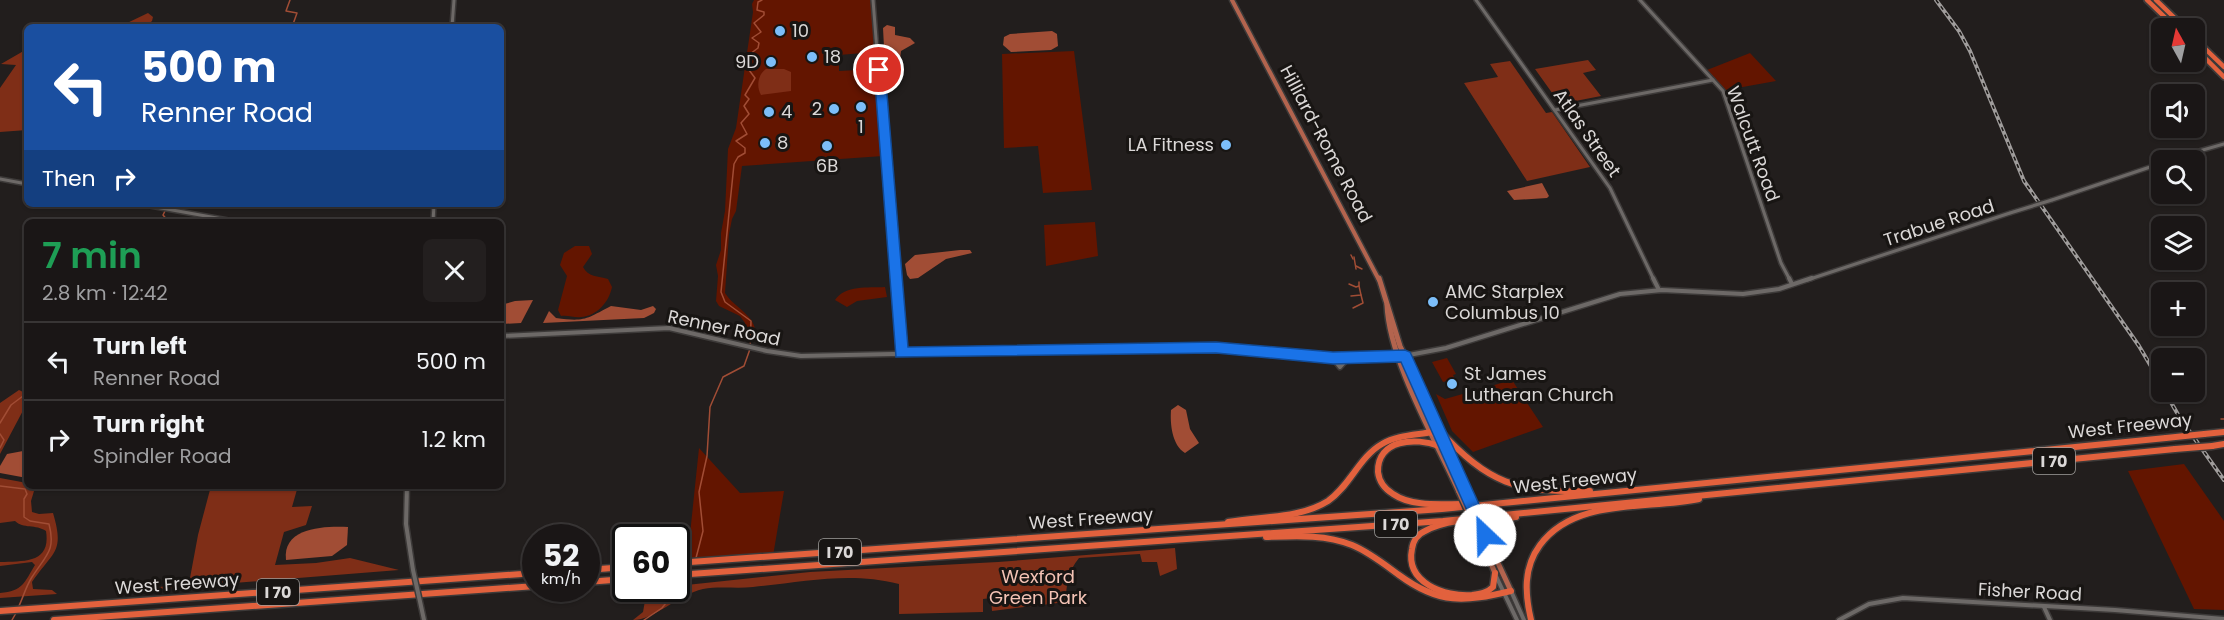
<!DOCTYPE html>
<meta charset="utf-8">
<style>
:root{--surface:#1a1616;--page:#231f1f;--text:#f1f3f6;--muted:#9f9fa1;--line:#383535}
body{margin:0;font-family:Poppins,sans-serif;background:var(--page);color:var(--text);height:100vh;display:flex;flex-direction:column;font-size:22px;white-space:nowrap}
*{box-sizing:border-box;margin:0}
p{font-size:20px;color:var(--muted)}
.icon{flex:none;width:33px;height:33px;fill:none;stroke:currentColor;stroke-width:2;stroke-linecap:round;stroke-linejoin:round}
.map{position:relative;flex:1;overflow:hidden}
.panel{position:absolute;left:24px;top:219px;width:480px;height:270px;display:flex;flex-direction:column;background:var(--surface);border-radius:9px;box-shadow:0 2px 4px #0004,0 0 0 2px var(--line)}
.panel>*{flex:none}
.hud{position:absolute;left:24px;top:24px;width:480px;height:183px;border-radius:9px;box-shadow:0 2px 4px #0004,0 0 0 2px var(--line);background:#1a4fa0;color:#fff;overflow:hidden}
.needle{width:39px;rotate:352deg}
.buttons{position:absolute;left:2151px;top:18px;display:grid;gap:12px}
.buttons a{display:grid;place-items:center;width:54px;height:54px;border-radius:9px;background:var(--surface);box-shadow:0 2px 4px #0004,0 0 0 2px var(--line);font-size:30px}
.speed{position:absolute;left:522px;top:524px;display:flex;gap:12px;font-size:30px;font-weight:700;text-align:center}
.speed>*{display:grid;place-content:center;width:78px;height:78px;border-radius:50%;background:var(--surface);box-shadow:0 2px 4px #0004,0 0 0 2px var(--line);line-height:1}
.speed small{font-size:15px;font-weight:400}
.speed .limit{border:3px solid #111;border-radius:9px;background:#fff;color:#111}
.pin{position:absolute;display:grid;place-items:center;width:51px;height:51px;color:#fff;margin:-26px;border:3px solid #fff;border-radius:50%;box-shadow:0 2px 6px #0007}
.me{position:absolute;width:66px;margin:-33px;rotate:336deg;stroke-linejoin:round;filter:drop-shadow(0 0 4px #0008)}
.turn{display:flex;align-items:center;gap:21px;height:126px;padding:0 18px;font-size:27px}
.turn .icon{width:78px;height:78px;stroke-width:2.5}
.turn b{display:block;font-size:42px;line-height:51px}
.then{display:flex;align-items:center;height:57px;padding:0 18px;background:#0003;gap:12px;font-size:22px}
.round{display:grid;place-items:center;flex:none;width:63px;height:63px;border-radius:9px;background:var(--page)}
.headline{display:flex;align-items:center;justify-content:space-between;height:102px;padding:0 18px}
h1{font-size:36px;font-weight:600;line-height:45px;color:#1e9e55}
ul{padding:0;list-style:none}
li{display:flex;align-items:center;gap:18px;height:78px;padding:0 18px;border-top:2px solid var(--line)}
li div{flex:1}
li b{display:block;font-size:22px}
li em{font-style:normal}
.map>svg:first-child{display:block}
</style>
<div class="map">
<svg width="2224" height="620" viewBox="0 0 2224 620">
<rect width="100%" height="100%" fill="#221e1d"/>
<g fill="#631500">
<path d="M 754,0 L 871,0 L 875,52 L 839,55 L 839,71 L 876,69 L 883,156 L 742,166 L 736,211 L 732,219 L 729,234 L 725,293 C 735,309 757,315 756,337 L 750,341 L 745,340 L 745,323 L 740,316 L 719,306 L 716,301 L 718,276 L 716,265 L 721,250 L 721,233 L 725,211 L 728,149 L 736,128 L 753,12 L 752,4 Z"/>
<path d="M 1074,51 L 1092,190 L 1043,193 L 1038,146 L 1004,148 L 1002,54 Z"/>
<path d="M 1750,53 L 1776,81 L 1726,90 L 1707,70 Z"/>
<path d="M 1095,222 L 1098,256 L 1046,266 L 1044,225 Z"/>
<path d="M 575,246 L 589,246 L 592,254 L 583,267 C 588,277 598,276 608,279 L 612,287 C 609,302 597,316 581,317 C 575,318 568,315 561,316 L 558,310 L 567,276 L 560,265 L 564,253 Z"/>
<path d="M 885,287 L 887,297 L 857,301 L 847,307 L 835,300 C 845,285 868,288 885,287 Z"/>
<path d="M 1447,358 L 1456,374 L 1453,375 L 1455,379 L 1443,382 L 1432,362 Z"/>
<path d="M 1512,380 L 1543,427 L 1473,452 L 1452,431 L 1436,394 L 1445,399 Z"/>
<path d="M 699,448 L 740,493 L 784,491 L 773,556 L 687,563 Z"/>
<path d="M 2184,464 L 2224,521 L 2224,610 L 2194,609 L 2128,471 Z"/>
</g>
<g fill="#7f2e17">
<path d="M 148,13 L 153,17 L 152,21 L 145,27 L 52,27 L 68,24 L 72,26 L 125,24 Z"/>
<path d="M 27,49 L 27,130 L 0,132 L 0,88 L 16,65 L 1,64 Z"/>
<path d="M 1588,60 L 1596,70 L 1583,73 L 1601,96 L 1560,104 L 1535,69 Z"/>
<path d="M 1510,61 L 1546,113 L 1552,112 L 1590,167 L 1527,181 L 1464,83 L 1498,77 L 1490,64 Z"/>
<path d="M 766,69 L 784,69 L 791,72 L 791,91 L 761,95 C 756,87 758,74 766,69 Z"/>
<path d="M 27,389 L 27,403 L 0,454 L 0,403 L 19,390 L 23,392 Z"/>
<path d="M 0,478 L 27,483 L 27,486 L 52,486 L 34,491 L 31,501 L 32,512 L 39,514 L 53,513 C 65,553 53,551 32,582 L 33,589 L 52,590 L 57,594 L 0,598 L 0,593 C 23,591 24,583 35,565 L 32,562 L 0,566 L 0,562 C 25,561 51,563 46,531 C 36,524 23,529 15,521 L 0,523 Z"/>
<path d="M 211,486 L 298,486 L 292,507 L 312,506 L 306,525 L 284,532 L 275,565 L 316,563 L 350,558 L 399,570 L 145,590 L 186,582 L 190,578 L 198,535 Z"/>
<path d="M 1175,548 L 1177,569 L 1160,576 L 1157,562 L 1142,562 L 1140,554 L 1079,558 C 1068,571 1066,585 1066,602 L 992,611 L 991,598 L 983,599 L 983,612 L 899,614 L 899,584 C 849,571 804,582 753,587 C 737,589 719,586 703,589 C 678,595 654,620 633,620 L 643,612 L 646,595 L 643,590 L 615,590 L 676,588 L 677,586 L 810,572 L 998,562 Z"/>
</g>
<g fill="#a14d35">
<path d="M 887,25 L 895,27 L 895,35 L 910,38 L 915,43 L 901,51 L 900,60 L 896,65 L 889,66 L 885,61 L 887,52 L 884,47 L 883,28 Z"/>
<path d="M 1052,31 L 1057,34 L 1058,46 L 1051,50 L 1011,52 L 1003,45 L 1004,37 L 1010,34 Z"/>
<path d="M 1542,183 L 1549,196 L 1547,198 L 1514,200 L 1507,191 Z"/>
<path d="M 960,250 L 970,250 L 972,253 L 946,259 L 918,278 L 910,279 L 907,275 L 905,264 L 915,255 Z"/>
<path d="M 533,300 L 521,323 L 501,324 L 501,305 L 515,301 Z"/>
<path d="M 611,306 L 641,310 L 653,306 L 656,309 L 654,313 L 644,318 L 543,323 L 549,311 L 556,318 C 585,322 586,319 611,306 Z"/>
<path d="M 1178,405 L 1186,410 L 1190,429 L 1199,443 L 1185,453 C 1172,445 1170,424 1171,410 Z"/>
<path d="M 23,451 L 27,452 L 27,478 L 0,473 L 0,466 L 7,454 Z"/>
<path d="M 348,527 L 347,545 L 332,556 L 286,560 C 282,527 325,526 348,527 Z"/>
</g>
<g fill="none" stroke-linecap="round" stroke-linejoin="round">
<g stroke="#a14d35" stroke-width="1.5">
<path d="M 290,0 L 286,11 L 297,13 L 292,27"/>
<path d="M 167,207 L 169,204"/>
<path d="M 165,211 L 163,215 L 169,222"/>
<path d="M 1351,255 L 1353,259"/>
<path d="M 1354,257 L 1356,269"/>
<path d="M 1356,266 L 1362,269"/>
<path d="M 1349,284 L 1356,287 L 1359,286 L 1359,282"/>
<path d="M 1351,296 L 1361,295 L 1359,286"/>
<path d="M 1353,308 L 1363,303 L 1361,295"/>
<path d="M 2221,419 L 2224,419"/>
<path d="M 0,423 L 11,405 L 27,393"/>
<path d="M 0,434 L 4,440 L 0,448"/>
<path d="M 0,486 L 25,489 L 27,494 L 24,499 L 24,517 L 30,521 L 49,524 C 56,551 46,555 32,577 C 26,586 23,598 18,608"/>
<path d="M 696,558 L 703,531 L 699,492 L 707,456 L 710,407 L 723,377 L 744,366 L 750,349 L 751,321 L 725,302 L 721,292 L 734,164 L 738,157 L 745,153 L 745,148 L 736,141 L 747,134 L 741,123 L 749,114 L 744,106 L 749,99 L 745,95 L 755,78 L 749,70 L 756,65 L 758,59 L 750,54 L 758,48 L 759,43 L 752,38 L 761,32 L 754,23 L 764,15 L 764,12 L 757,10 L 758,2 L 762,0"/>
<path d="M 12,620 L 16,613"/>
<path d="M 644,620 L 662,608 L 687,576"/>
</g>
<defs>
<g id="secondary-far1">
<path d="M 873,0 L 895,280"/>
<path d="M 1476,0 L 1610,188 L 1654,280"/>
<path d="M 1640,0 L 1723,91 L 1781,263 L 1790,280"/>
<path d="M 452,27 L 454,0"/>
<path d="M 1555,110 L 1713,80"/>
<path d="M 2168,160 L 2224,144"/>
<path d="M 0,179 L 27,184"/>
<path d="M 2052,200 L 2162,163"/>
<path d="M 139,204 L 239,222"/>
<path d="M 433,222 L 434,204"/>
<path d="M 1807,280 L 2010,213"/>
</g>
<g id="secondary">
<path d="M 895,278 L 901,353"/>
<path d="M 1653,278 L 1659,290"/>
<path d="M 1789,278 L 1792,284"/>
<path d="M 501,336 L 669,328 L 767,351 L 801,356 L 1213,347 L 1255,349 L 1333,358 L 1393,358 L 1446,348 L 1620,294 L 1662,290 L 1743,294 L 1779,289 L 1812,278"/>
<path d="M 1333,358 L 1340,367 L 1347,359"/>
<path d="M 407,486 L 406,524 L 413,570"/>
<path d="M 1495,574 L 1517,620"/>
<path d="M 1511,591 L 1524,620"/>
<path d="M 421,606 L 424,620"/>
<path d="M 2044,607 L 2050,620"/>
<path d="M 1839,620 L 1869,604 L 1903,598 L 2115,610 L 2224,619"/>
</g>
<path id="primary-far1" d="M 1232,0 L 1379,280"/>
<g id="primary">
<path d="M 1379,278 L 1400,346 L 1439,430"/>
<path d="M 1387,305 C 1389,360 1436,441 1459,492"/>
<path d="M 1443,441 L 1465,490"/>
<path d="M 1485,535 L 1511,591"/>
<path d="M 1479,536 L 1495,573"/>
</g>
<g id="highway-far1">
<path d="M 2147,0 L 2176,28"/>
<path d="M 2156,0 L 2185,28"/>
<path d="M 2194,38 L 2224,67"/>
<path d="M 2194,47 L 2224,77"/>
</g>
<g id="highway">
<path d="M 1438,429 C 1489,484 1516,493 1590,491"/>
<path d="M 2204,434 L 2224,432"/>
<path d="M 1439,446 C 1416,437 1377,439 1378,472 C 1379,481 1385,489 1393,494 C 1412,507 1440,504 1462,504"/>
<path d="M 2212,446 L 2224,444"/>
<path d="M 1228,522 C 1261,516 1299,519 1328,501 C 1350,486 1359,457 1382,444 C 1397,435 1416,435 1432,432 L 1444,443"/>
<path d="M 1266,537 C 1295,536 1325,534 1352,545 C 1369,552 1384,564 1399,575 C 1440,605 1464,602 1511,591"/>
<path d="M 676,563 L 1442,509 L 2166,438"/>
<path d="M 586,570 L 626,567"/>
<path d="M 1495,573 L 1493,587 C 1487,593 1480,594 1472,595 C 1445,597 1405,583 1412,549 C 1413,541 1418,534 1425,531 C 1451,517 1487,520 1516,517"/>
<path d="M 676,575 L 1443,521 L 2175,449"/>
<path d="M 586,582 L 626,579"/>
<path d="M 0,611 L 536,573"/>
<path d="M 54,620 L 536,586"/>
<path d="M 1531,620 C 1525,594 1523,568 1540,545 C 1575,497 1647,510 1699,499"/>
</g>
</defs>
<use href="#secondary-far1" stroke="#3d3a39" stroke-width="6"/>
<use href="#secondary" stroke="#3d3a39" stroke-width="7"/>
<use href="#primary-far1" stroke="#3d3a39" stroke-width="7"/>
<use href="#primary" stroke="#3d3a39" stroke-width="8"/>
<use href="#highway-far1" stroke="#3d3a39" stroke-width="8"/>
<use href="#highway" stroke="#3d3a39" stroke-width="9"/>
<use href="#secondary-far1" stroke="#6d6967" stroke-width="3"/>
<use href="#secondary" stroke="#6d6967" stroke-width="4"/>
<use href="#primary-far1" stroke="#b3644e" stroke-width="4"/>
<use href="#primary" stroke="#b3644e" stroke-width="5"/>
<use href="#highway-far1" stroke="#e2613d" stroke-width="4.5"/>
<use href="#highway" stroke="#e2613d" stroke-width="6"/>
<defs>
<g id="rail">
<path d="M 1936,0 L 1959,31 L 1970,51 L 2024,181 L 2139,346 L 2162,385"/>
<path d="M 2165,392 L 2180,418 L 2224,480"/>
</g>
</defs>
<use href="#rail" stroke="#9f9c9b" stroke-width="4"/>
<use href="#rail" stroke="#181513" stroke-width="1.5" stroke-dasharray="4" stroke-linecap="butt"/>
<defs>
<path id="secondary-bridge-far1" d="M 2010,213 L 2052,200"/>
<path id="secondary-bridge" d="M 413,570 L 421,606"/>
<g id="primary-bridge">
<path d="M 1465,490 L 1485,535"/>
<path d="M 1459,492 L 1479,536"/>
</g>
<g id="highway-bridge">
<path d="M 2166,438 L 2204,434"/>
<path d="M 2175,449 L 2212,446"/>
</g>
</defs>
<use href="#secondary-bridge-far1" stroke="#3d3a39" stroke-width="6" stroke-linecap="butt"/>
<use href="#secondary-bridge" stroke="#3d3a39" stroke-width="7" stroke-linecap="butt"/>
<use href="#primary-bridge" stroke="#3d3a39" stroke-width="8" stroke-linecap="butt"/>
<use href="#highway-bridge" stroke="#3d3a39" stroke-width="9" stroke-linecap="butt"/>
<use href="#secondary-bridge-far1" stroke="#6d6967" stroke-width="3"/>
<use href="#secondary-bridge" stroke="#6d6967" stroke-width="4"/>
<use href="#primary-bridge" stroke="#b3644e" stroke-width="5"/>
<use href="#highway-bridge" stroke="#e2613d" stroke-width="6"/>
</g>
<path fill="#1a73e8" stroke="#114b97" stroke-width="1.5" d="M 879,66 L 885,70 L 908,347 L 1216,342 L 1333,352 L 1405,350 L 1410,352 L 1412,356 L 1493,535 L 1491,540 L 1485,542 L 1480,540 L 1401,362 L 1333,364 L 1216,353 L 896,357 L 874,70 Z"/>
<g fill="#7cbef9" stroke="#181513" stroke-width="2">
<circle cx="780" cy="31" r="6"/>
<circle cx="812" cy="57" r="6"/>
<circle cx="771" cy="62" r="6"/>
<circle cx="861" cy="107" r="6"/>
<circle cx="834" cy="109" r="6"/>
<circle cx="769" cy="112" r="6"/>
<circle cx="765" cy="143" r="6"/>
<circle cx="1226" cy="145" r="6"/>
<circle cx="827" cy="146" r="6"/>
<circle cx="1433" cy="302" r="6"/>
<circle cx="1452" cy="384" r="6"/>
</g>
<g text-anchor="middle" stroke-width="6" stroke-linejoin="round" paint-order="stroke">
<g fill="#181513" stroke="#a09e9c" stroke-width="1.5">
<rect x="2033" y="448" width="42" height="26" rx="4.5"/>
<rect x="1375" y="511" width="42" height="26" rx="4.5"/>
<rect x="819" y="539" width="42" height="26" rx="4.5"/>
<rect x="257" y="579" width="42" height="26" rx="4.5"/>
</g>
<g font-size="16" font-weight="bold" fill="#dbd8d7">
<text x="2054" y="467">I 70</text>
<text x="1396" y="530">I 70</text>
<text x="840" y="558">I 70</text>
<text x="278" y="598">I 70</text>
</g>
<g font-size="18" fill="#dbd8d7" stroke="#181513" text-anchor="start">
<text x="792" y="37">10</text>
<text x="824" y="63">18</text>
<text x="759" y="68" text-anchor="end">9D</text>
<text x="822" y="115" text-anchor="end">2</text>
<text x="781" y="118">4</text>
<text x="861" y="133" text-anchor="middle">1</text>
<text x="777" y="149">8</text>
<text x="1214" y="151" text-anchor="end">LA Fitness</text>
<text x="827" y="172" text-anchor="middle">6B</text>
<text x="1445" y="298">AMC Starplex<tspan x="1445" dy="21">Columbus 10</tspan></text>
<text x="1464" y="380">St James<tspan x="1464" dy="21">Lutheran Church</tspan></text>
</g>
<g font-size="18" fill="#dbd8d7" stroke="#181513">
<text transform="translate(1587 133) rotate(55)" y="6">Atlas Street</text>
<text transform="translate(1326 144) rotate(62)" y="6">Hilliard-Rome Road</text>
<text transform="translate(1753 144) rotate(70)" y="6">Walcutt Road</text>
<text transform="translate(1939 223) rotate(-18)" y="6">Trabue Road</text>
<text transform="translate(724 328) rotate(12)" y="6">Renner Road</text>
<text transform="translate(2130 426) rotate(-6)" y="6">West Freeway</text>
<text transform="translate(1575 481) rotate(-6)" y="6">West Freeway</text>
<text transform="translate(1091 519) rotate(-4)" y="6">West Freeway</text>
<text transform="translate(177 584) rotate(-4)" y="6">West Freeway</text>
<text transform="translate(2030 592) rotate(3)" y="6">Fisher Road</text>
</g>
<g font-size="18" fill="#f4c3b5" stroke="#181513">
<text x="1038" y="583">Wexford<tspan x="1038" dy="21">Green Park</tspan></text>
</g>
</g>
</svg>
<div class="buttons">
<a><svg class="needle" viewBox="-14 -14 28 28"><path d="M0-13l5 13h-10z" fill="#e53935"/><path d="M0 13l5-13h-10z" fill="#9f9fa1"/></svg></a>
<a><svg class="icon" aria-label="sound" viewBox="0 0 24 24"><path d="M4 9h4l5-4v14l-5-4H4zM17 9q2 3 0 6"/></svg></a>
<a><svg class="icon" aria-label="search" viewBox="0 0 24 24"><circle cx="10" cy="10" r="6"/><path d="M15 15l6 6"/></svg></a>
<a><svg class="icon" aria-label="layers" viewBox="0 0 24 24"><path d="M12 4l9 5-9 5-9-5zM3 14l9 5 9-5"/></svg></a>
<a>+</a>
<a>−</a>
</div>
<div class="speed"><div>52<small>km/h</small></div><div class="limit">60</div></div>
<div class="pin" style="left:879px;top:70px;background:#d93025"><svg class="icon" aria-label="arrive" viewBox="0 0 24 24"><path d="M6 21V4h12l-3 4 3 4H6"/></svg></div>
<svg class="me" style="left:1485px;top:535px" viewBox="-20 -20 40 40"><circle r="19" fill="#fff"/><path d="M0-13L10 11 0 6-10 11z" fill="#1a73e8"/></svg>
<div class="hud">
<div class="turn"><svg class="icon" aria-label="left" viewBox="0 0 24 24"><path d="M17 20v-9H6M10 6l-5 5 5 5"/></svg><div><b>500 m</b>Renner Road</div></div>
<div class="then">Then<svg class="icon" aria-label="right" viewBox="0 0 24 24"><path d="M7 20v-9h11M14 6l5 5-5 5"/></svg></div>
</div>
<section class="panel">
<div class="headline"><div><h1>7 min</h1><p>2.8 km · 12:42</p></div><a class="round"><svg class="icon" aria-label="close" viewBox="0 0 24 24"><path d="M6 6l12 12M18 6L6 18"/></svg></a></div>
<ul>
<li><svg class="icon" aria-label="left" viewBox="0 0 24 24"><path d="M17 20v-9H6M10 6l-5 5 5 5"/></svg><div><b>Turn left</b><p>Renner Road</p></div><em>500 m</em></li>
<li><svg class="icon" aria-label="right" viewBox="0 0 24 24"><path d="M7 20v-9h11M14 6l5 5-5 5"/></svg><div><b>Turn right</b><p>Spindler Road</p></div><em>1.2 km</em></li>
</ul>
</section>
</div>
